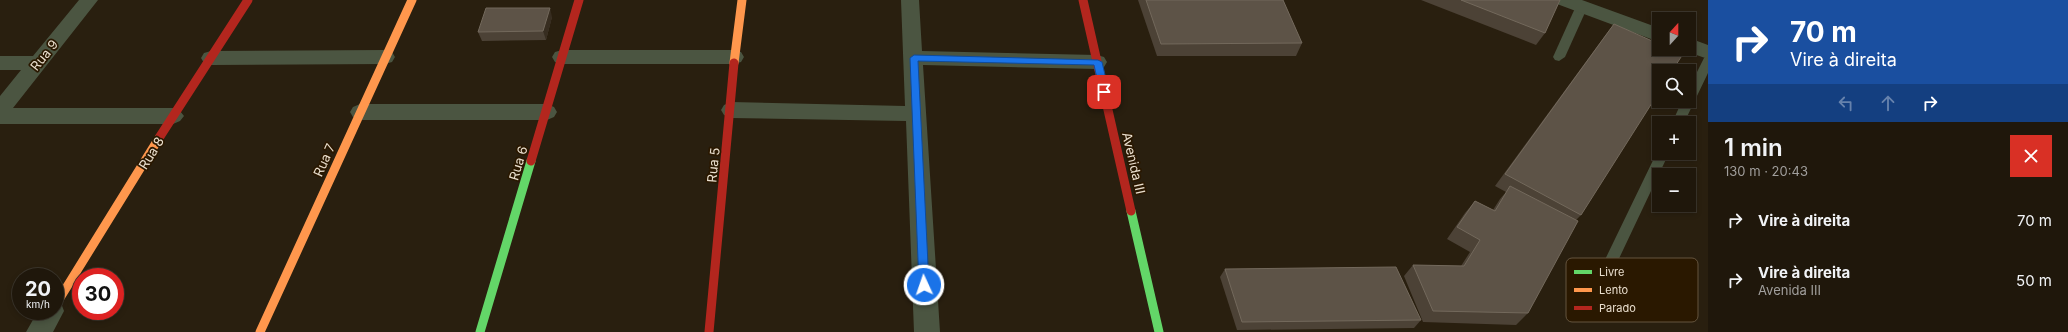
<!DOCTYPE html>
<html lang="pt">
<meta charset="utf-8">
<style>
:root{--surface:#1f170b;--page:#2c2419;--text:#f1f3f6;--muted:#a19f9d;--line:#3c362c}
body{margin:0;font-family:Inter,sans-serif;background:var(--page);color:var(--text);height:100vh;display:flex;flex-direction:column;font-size:15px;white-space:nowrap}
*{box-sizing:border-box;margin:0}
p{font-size:13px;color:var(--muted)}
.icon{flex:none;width:22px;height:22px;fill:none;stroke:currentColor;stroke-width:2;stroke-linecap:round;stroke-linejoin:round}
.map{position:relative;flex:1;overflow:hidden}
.details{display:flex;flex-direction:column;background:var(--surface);width:360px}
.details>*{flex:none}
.guide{background:#1a4fa0;color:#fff;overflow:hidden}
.needle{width:26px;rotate:21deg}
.fabs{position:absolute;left:1652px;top:12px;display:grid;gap:8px}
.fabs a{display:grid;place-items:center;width:44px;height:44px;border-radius:0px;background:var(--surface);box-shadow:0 2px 6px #0003,0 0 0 1px var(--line);font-size:20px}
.speed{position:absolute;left:12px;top:268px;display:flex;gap:8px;font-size:20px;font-weight:700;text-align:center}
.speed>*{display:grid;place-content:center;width:52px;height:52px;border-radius:50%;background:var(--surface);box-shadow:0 2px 6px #0003,0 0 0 1px var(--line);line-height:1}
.speed small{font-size:10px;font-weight:400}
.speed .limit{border:6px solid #d22;background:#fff;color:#111}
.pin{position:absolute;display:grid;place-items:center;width:34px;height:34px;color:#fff;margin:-17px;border-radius:8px;box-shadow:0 2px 6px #0006}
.me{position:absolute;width:44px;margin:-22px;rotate:357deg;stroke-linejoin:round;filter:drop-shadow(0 0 3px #0008)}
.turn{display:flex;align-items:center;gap:14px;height:84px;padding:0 16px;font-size:18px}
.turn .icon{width:52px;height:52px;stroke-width:2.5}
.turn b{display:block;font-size:28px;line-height:34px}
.lanes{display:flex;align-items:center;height:38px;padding:0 16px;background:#0003;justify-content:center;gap:20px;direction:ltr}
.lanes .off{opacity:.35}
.round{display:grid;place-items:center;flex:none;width:42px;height:42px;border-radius:0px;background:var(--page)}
.head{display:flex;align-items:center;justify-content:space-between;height:68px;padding:0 16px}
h1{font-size:24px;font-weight:600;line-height:30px}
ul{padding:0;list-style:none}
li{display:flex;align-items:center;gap:12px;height:60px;padding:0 16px}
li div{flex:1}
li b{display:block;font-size:15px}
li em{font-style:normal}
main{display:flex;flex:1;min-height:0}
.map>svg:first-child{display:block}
</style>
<main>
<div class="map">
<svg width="1708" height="332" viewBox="0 0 1708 332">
<rect width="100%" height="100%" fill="#291f0f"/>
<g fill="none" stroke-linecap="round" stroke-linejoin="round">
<g fill="#4b5541" fill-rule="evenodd">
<path d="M 1582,2 L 1588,6 L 1565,57 L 1559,61 L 1555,60 L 1553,57 L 1576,6 Z"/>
<path d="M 1708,57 L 1708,73 L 1684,123 L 1672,123 L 1682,101 L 1689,101 L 1689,88 L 1704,58 Z"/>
<path d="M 1658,150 L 1659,153 L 1669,153 L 1597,305 L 1592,307 L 1587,305 L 1585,301 Z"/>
</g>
<g fill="#4b5541" fill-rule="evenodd">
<path d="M 79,0 L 98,0 L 13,108 L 173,108 L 180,111 L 184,116 L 180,121 L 173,124 L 0,124 L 0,96 L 21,70 L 0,70 L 0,56 L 33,56 Z"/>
<path d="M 901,0 L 919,0 L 922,51 L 1097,55 L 1104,57 L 1107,62 L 1104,67 L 1097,69 L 923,65 L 940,332 L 914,332 L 906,121 L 731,118 L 724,115 L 721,110 L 724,105 L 731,102 L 905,106 Z"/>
<path d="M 1555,0 L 1582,0 L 1659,28 L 1659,42 L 1557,4 Z"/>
<path d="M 1689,38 L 1708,45 L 1708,59 L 1682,50 L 1689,49 Z"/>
<path d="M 385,50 L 392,52 L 395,57 L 392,62 L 385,64 L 211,65 L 204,63 L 201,58 L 204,53 L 211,51 Z"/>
<path d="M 562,50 L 734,50 L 741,52 L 744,57 L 741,62 L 734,64 L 562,64 L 555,62 L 552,57 L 555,52 Z"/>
<path d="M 360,104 L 547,104 L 554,107 L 557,112 L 554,117 L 547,120 L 360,120 L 353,117 L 350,112 L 353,107 Z"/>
<path d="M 55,301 L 61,303 L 64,311 L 53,332 L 26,332 L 38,311 L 55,311 Z"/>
</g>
<g stroke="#63d668" stroke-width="9">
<path d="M 1131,211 L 1159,332"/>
<path d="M 480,332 L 531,161"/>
</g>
<g stroke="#ff974d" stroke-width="9">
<path d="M 734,63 L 742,0"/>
<path d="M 55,306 L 159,138"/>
<path d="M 260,332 L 412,0"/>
</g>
<g stroke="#b3261e" stroke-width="9">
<path d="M 1083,0 L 1131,211"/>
<path d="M 159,138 L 248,0"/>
<path d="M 531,161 L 579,0"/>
<path d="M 709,332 L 734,63"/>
</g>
</g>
<g fill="#4c4236">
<path d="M 1138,0 L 1283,0 L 1302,43 L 1296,56 L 1157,56 Z"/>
<path d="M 1421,0 L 1560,0 L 1545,33 L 1536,45 Z"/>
<path d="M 552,17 L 546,40 L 482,41 L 478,32 Z"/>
<path d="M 1614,24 L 1581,215 L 1576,220 L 1528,313 L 1516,325 L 1423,322 L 1404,276 L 1413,265 L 1461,266 L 1470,252 L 1447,239 L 1465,213 L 1475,201 L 1493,210 L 1500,199 L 1506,192 L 1495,186 L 1604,37 Z"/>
<path d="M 1225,269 L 1421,320 L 1414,328 L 1237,330 L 1220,277 Z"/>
</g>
<path fill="#372d20" d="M 550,8 L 552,17 L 546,40 L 543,31 Z"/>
<g fill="#5d5347" stroke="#73695c">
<path d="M 1146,0 L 1283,0 L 1302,43 L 1161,44 Z"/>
<path d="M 1461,0 L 1560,0 L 1545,33 Z"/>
<path d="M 486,8 L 550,8 L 543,31 L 478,32 Z"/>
<path d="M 1614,24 L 1659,44 L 1659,49 L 1671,49 L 1683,54 L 1672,71 L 1659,71 L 1659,92 L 1581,215 L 1505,174 Z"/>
<path d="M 1510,186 L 1578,221 L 1528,313 L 1433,311 L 1413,265 L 1464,266 L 1480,240 L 1457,227 L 1475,201 L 1495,211 Z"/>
<path d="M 1396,267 L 1421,320 L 1242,322 L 1225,269 Z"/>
</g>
<path fill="#1a73e8" stroke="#114b97" d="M 914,55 L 1098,60 L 1102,62 L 1109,92 L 1104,95 L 1100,92 L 1094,65 L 918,61 L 929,285 L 924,289 L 919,285 L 910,58 Z"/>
<g text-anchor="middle" stroke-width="3.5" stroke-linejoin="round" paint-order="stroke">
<g font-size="13" fill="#eadfce" stroke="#2a1800">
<text transform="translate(44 55) rotate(-51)" y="5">Rua 9</text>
<text transform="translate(151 153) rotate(-58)" y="5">Rua 8</text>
<text transform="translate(324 160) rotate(-66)" y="5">Rua 7</text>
<text transform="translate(518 163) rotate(-73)" y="5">Rua 6</text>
<text transform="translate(1134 163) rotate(77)" y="5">Avenida III</text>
<text transform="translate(713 165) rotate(-84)" y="5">Rua 5</text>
</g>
</g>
<rect x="1566" y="258" width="132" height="64" rx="6" fill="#2a1800" stroke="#64543e" stroke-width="1"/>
<rect x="1574" y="270" width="18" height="4" fill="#63d668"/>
<rect x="1574" y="288" width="18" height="4" fill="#ff974d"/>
<rect x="1574" y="306" width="18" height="4" fill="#b3261e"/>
<g font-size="11" fill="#eadfce">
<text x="1599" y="276">Livre</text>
<text x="1599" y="294">Lento</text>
<text x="1599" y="312">Parado</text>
</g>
</svg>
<div class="fabs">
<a><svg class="needle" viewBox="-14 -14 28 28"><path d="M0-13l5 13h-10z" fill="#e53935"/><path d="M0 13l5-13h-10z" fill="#a19f9d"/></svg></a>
<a><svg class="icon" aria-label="search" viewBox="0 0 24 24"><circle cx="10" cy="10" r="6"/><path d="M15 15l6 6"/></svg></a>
<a>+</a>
<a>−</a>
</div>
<div class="speed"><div>20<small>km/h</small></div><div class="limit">30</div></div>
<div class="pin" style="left:1104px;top:92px;background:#d93025"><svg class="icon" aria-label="arrive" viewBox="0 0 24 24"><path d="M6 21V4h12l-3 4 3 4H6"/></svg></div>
<svg class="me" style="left:924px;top:285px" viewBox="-20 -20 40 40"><circle r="17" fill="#1a73e8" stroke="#fff" stroke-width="3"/><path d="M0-11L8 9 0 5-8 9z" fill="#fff"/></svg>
</div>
<section class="details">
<div class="guide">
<div class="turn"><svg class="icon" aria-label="right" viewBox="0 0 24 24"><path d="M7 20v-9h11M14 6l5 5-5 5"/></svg><div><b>70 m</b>Vire à direita</div></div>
<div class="lanes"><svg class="icon off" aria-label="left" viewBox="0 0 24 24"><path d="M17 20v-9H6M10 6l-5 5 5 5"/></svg><svg class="icon off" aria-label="ahead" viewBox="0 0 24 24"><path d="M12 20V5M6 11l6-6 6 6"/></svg><svg class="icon" aria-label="right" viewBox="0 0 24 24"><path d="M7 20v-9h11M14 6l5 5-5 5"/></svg></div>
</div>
<div class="head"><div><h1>1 min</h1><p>130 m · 20:43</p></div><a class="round" style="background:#d93025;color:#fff"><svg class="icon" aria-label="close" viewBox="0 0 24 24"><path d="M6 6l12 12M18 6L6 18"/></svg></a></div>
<ul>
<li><svg class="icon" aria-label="right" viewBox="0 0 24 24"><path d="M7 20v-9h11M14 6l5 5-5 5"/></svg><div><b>Vire à direita</b></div><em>70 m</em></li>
<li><svg class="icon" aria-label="right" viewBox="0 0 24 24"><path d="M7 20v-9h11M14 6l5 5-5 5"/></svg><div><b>Vire à direita</b><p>Avenida III</p></div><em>50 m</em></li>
</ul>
</section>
</main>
